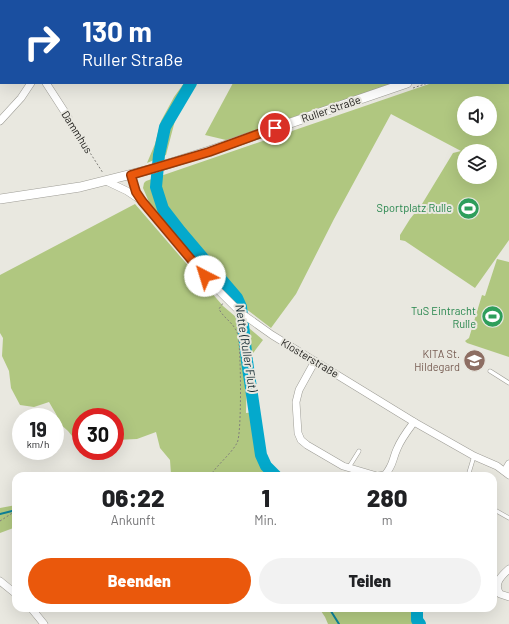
<!DOCTYPE html>
<html lang="de">
<meta charset="utf-8">
<style>
:root{--surface:#fff;--page:#f2f2f2;--text:#202124;--muted:#757577;--accent:#ea580c}
body{margin:0;font-family:Barlow,sans-serif;background:var(--page);color:var(--text);height:100vh;display:flex;flex-direction:column;font-size:15px;white-space:nowrap}
*{box-sizing:border-box;margin:0}
p{font-size:13px;color:var(--muted)}
.icon{flex:none;width:22px;height:22px;fill:none;stroke:currentColor;stroke-width:2;stroke-linecap:round;stroke-linejoin:round}
.map{position:relative;flex:1;overflow:hidden}
.drawer{position:absolute;left:12px;top:472px;width:485px;height:140px;display:flex;flex-direction:column;background:var(--surface);border-radius:12px;box-shadow:0 4px 16px #0002}
.drawer>*{flex:none}
.hud{position:absolute;left:0px;top:0px;width:509px;height:84px;box-shadow:0 4px 16px #0002;background:#1a4fa0;color:#fff;overflow:hidden}
.controls{position:absolute;left:457px;top:96px;display:grid;gap:8px}
.controls a{display:grid;place-items:center;width:40px;height:40px;border-radius:50%;background:var(--surface);box-shadow:0 4px 16px #0002;font-size:20px}
.speed{position:absolute;left:12px;top:408px;display:flex;gap:8px;font-size:20px;font-weight:700;text-align:center}
.speed>*{display:grid;place-content:center;width:52px;height:52px;border-radius:50%;background:var(--surface);box-shadow:0 4px 16px #0002;line-height:1}
.speed small{font-size:10px;font-weight:400}
.speed .limit{border:6px solid #d22;background:#fff;color:#111}
.pin{position:absolute;display:grid;place-items:center;width:34px;height:34px;color:#fff;margin:-17px;border:2px solid #fff;border-radius:50%;box-shadow:0 1px 4px #0007}
.me{position:absolute;width:44px;margin:-22px;rotate:320deg;stroke-linejoin:round;filter:drop-shadow(0 0 3px #0008)}
.turn{display:flex;align-items:center;gap:14px;height:84px;padding:0 16px;font-size:18px}
.turn .icon{width:52px;height:52px;stroke-width:2.5}
.turn b{display:block;font-size:28px;line-height:34px}
.eta{display:flex;justify-content:space-evenly;align-items:center;height:68px;text-align:center}
.eta b{font-size:24px;font-weight:800;line-height:28px}
.action{display:flex;gap:8px;margin-top:auto;padding:8px 16px}
.action a{flex:1;height:46px;border-radius:24px;background:var(--accent);color:#fff;font-size:16px;font-weight:800;line-height:46px;text-align:center}
.action a+a{background:var(--page);color:var(--text)}
.map>svg:first-child{display:block}
</style>
<div class="map">
<svg width="509" height="624" viewBox="0 0 509 624">
<rect width="100%" height="100%" fill="#e9e8e0"/>
<g fill="#b0c780" fill-rule="evenodd">
<path d="M 269,0 L 491,0 L 493,1 L 269,1 Z"/>
<path d="M 508,57 L 509,57 L 509,240 L 475,288 L 405,241 L 400,240 L 400,235 L 410,219 L 422,204 L 453,153 L 461,151 L 391,114 L 334,219 L 296,294 L 271,328 L 228,295 L 149,202 L 143,188 L 144,183 L 146,181 L 432,83 L 508,83 ZM 464,103 L 490,103 L 490,129 L 464,129 ZM 464,151 L 490,151 L 490,177 L 464,177 Z"/>
<path d="M 184,83 L 195,83 L 178,109 L 166,155 L 147,163 L 155,144 L 161,121 L 174,97 Z"/>
<path d="M 233,83 L 394,83 L 226,140 L 205,135 Z"/>
<path d="M 135,204 L 223,306 L 263,340 L 247,361 L 246,413 L 255,412 L 261,455 L 266,466 L 276,476 L 173,476 L 171,474 L 170,460 L 160,448 L 156,432 L 137,439 L 115,440 L 115,417 L 81,417 L 81,442 L 77,442 L 68,431 L 59,423 L 56,414 L 49,402 L 34,407 L 20,405 L 11,388 L 9,371 L 2,356 L 3,338 L 0,333 L 0,275 Z"/>
<path d="M 497,259 L 509,262 L 509,357 L 467,343 L 465,341 L 469,338 L 482,295 L 485,296 Z"/>
<path d="M 16,505 L 16,527 L 0,533 L 0,508 Z"/>
<path d="M 319,608 L 417,608 L 417,620 L 420,624 L 328,624 L 325,617 Z"/>
</g>
<g fill="none" stroke-linecap="round" stroke-linejoin="round">
<g stroke="#0d8098" stroke-width="2">
<path d="M 0,514 L 16,510"/>
<path d="M 329,608 L 339,624"/>
</g>
<g stroke="#04a9cc" stroke-width="12">
<path d="M 201,0 L 202,1"/>
<path d="M 191,83 L 165,127 L 159,155 L 156,187 L 163,209 L 180,231 L 237,298 L 241,307 L 247,361 L 261,455 L 266,466 L 276,476"/>
<path d="M 417,608 L 417,620 L 420,624"/>
</g>
<defs>
<g id="lane">
<path d="M 490,371 L 509,383"/>
<path d="M 349,467 L 359,451"/>
<path d="M 468,476 L 474,456"/>
<path d="M 493,509 L 509,518"/>
</g>
<g id="street">
<path d="M 62,1 L 62,0"/>
<path d="M 46,83 L 68,117"/>
<path d="M 0,121 L 21,98 L 31,83"/>
<path d="M 131,175 L 136,192 L 142,201 L 215,287 L 241,313 L 272,335 L 414,422 L 474,456 L 497,466 L 509,475"/>
<path d="M 106,181 L 127,191 L 139,199"/>
<path d="M 315,361 L 299,390 L 296,402 L 298,433 L 301,440 L 307,445 L 343,466 L 377,476"/>
<path d="M 505,471 L 509,464"/>
<path d="M 378,476 L 385,475 C 394,464 392,460 397,449 C 401,439 408,430 414,422"/>
<path d="M 509,569 C 501,576 493,584 500,594 L 509,597"/>
<path d="M 0,581 L 16,594"/>
<path d="M 31,608 L 44,624"/>
</g>
<g id="secondary">
<path d="M 508,49 L 509,49"/>
<path d="M 0,199 L 80,187 L 152,169 L 209,151 L 407,83"/>
</g>
</defs>
<use href="#lane" stroke="#9e9d96" stroke-width="4.5"/>
<use href="#street" stroke="#9e9d96" stroke-width="8"/>
<use href="#secondary" stroke="#9e9d96" stroke-width="10"/>
<g stroke="#82817c" stroke-width="1" stroke-dasharray="2 2" stroke-linecap="butt">
<path d="M 413,88 L 428,83"/>
<path d="M 71,123 L 103,173"/>
<path d="M 210,476 C 217,465 231,454 237,443 C 242,435 241,348 238,336 C 236,324 224,319 219,309 L 223,303"/>
<path d="M 0,521 L 14,512 L 16,512"/>
</g>
<use href="#lane" stroke="#fff" stroke-width="3.5"/>
<use href="#street" stroke="#fff" stroke-width="7"/>
<use href="#secondary" stroke="#fff" stroke-width="9"/>
</g>
<g fill="none" stroke-linecap="round" stroke-linejoin="round">
<defs>
<path id="route" d="M 205,276 L 142,201 L 136,192 L 131,175 L 209,152 L 275,128"/>
</defs>
<use href="#route" stroke="#983908" stroke-width="10"/>
<use href="#route" stroke="#ea580c" stroke-width="7"/>
</g>
<defs>
<symbol id="stadium-disc" viewBox="-11 -11 22 22"><circle r="9.5" fill="#2e9e5b" stroke="#e9e8e0"/><path d="M0-5a6.5 5 0 1 0 0 10a6.5 5 0 1 0 0-10ZM-3.5-1.8h7v3.6h-7Z" fill="#fff"/></symbol>
<symbol id="school-disc" viewBox="-11 -11 22 22"><circle r="9.5" fill="#8d6e63" stroke="#e9e8e0"/><path d="M0-5L7-2L0 1L-7-2ZM-4 1L0 2.5L4 1V4Q0 6-4 4Z" fill="#fff"/></symbol>
</defs>
<g fill-rule="evenodd">
<use href="#stadium-disc" x="456" y="196" width="25" height="25"/>
<use href="#stadium-disc" x="480" y="304" width="25" height="25"/>
<use href="#school-disc" x="462" y="348" width="25" height="25"/>
</g>
<g text-anchor="middle" stroke-width="4" stroke-linejoin="round" paint-order="stroke">
<g font-size="11" fill="#23221f" stroke="#e9e8e0">
<text transform="translate(331 109) rotate(-19)" y="4">Ruller Straße</text>
<text transform="translate(77 132) rotate(58)" y="4">Dammhus</text>
<text transform="translate(310 358) rotate(31)" y="4">Klosterstraße</text>
</g>
<g font-size="11" fill="#27864d" stroke="#e9e8e0" text-anchor="end">
<text x="452" y="212">Sportplatz Rulle</text>
<text x="476" y="315">TuS Eintracht<tspan x="476" dy="13">Rulle</tspan></text>
</g>
<g font-size="11" fill="#785e54" stroke="#e9e8e0" text-anchor="end">
<text x="460" y="358">KITA St.<tspan x="460" dy="13">Hildegard</tspan></text>
</g>
<g font-size="12" font-style="italic" fill="#172d34" stroke="#e9e8e0">
<text transform="translate(246 348) rotate(81)" y="4">Nette (Ruller Flut)</text>
</g>
</g>
</svg>
<div class="controls">
<a><svg class="icon" aria-label="sound" viewBox="0 0 24 24"><path d="M4 9h4l5-4v14l-5-4H4zM17 9q2 3 0 6"/></svg></a>
<a><svg class="icon" aria-label="layers" viewBox="0 0 24 24"><path d="M12 4l9 5-9 5-9-5zM3 14l9 5 9-5"/></svg></a>
</div>
<div class="speed"><div>19<small>km/h</small></div><div class="limit">30</div></div>
<div class="pin" style="left:275px;top:128px;background:#d93025"><svg class="icon" aria-label="arrive" viewBox="0 0 24 24"><path d="M6 21V4h12l-3 4 3 4H6"/></svg></div>
<svg class="me" style="left:205px;top:276px" viewBox="-20 -20 40 40"><circle r="19" fill="#fff"/><path d="M0-13L10 11 0 6-10 11z" fill="#ea580c"/></svg>
<div class="hud">
<div class="turn"><svg class="icon" aria-label="right" viewBox="0 0 24 24"><path d="M7 20v-9h11M14 6l5 5-5 5"/></svg><div><b>130 m</b>Ruller Straße</div></div>
</div>
<section class="drawer">
<div class="eta">
<div><b>06:22</b><p>Ankunft</p></div>
<div><b>1</b><p>Min.</p></div>
<div><b>280</b><p>m</p></div>
</div>
<div class="action"><a>Beenden</a><a>Teilen</a></div>
</section>
</div>
